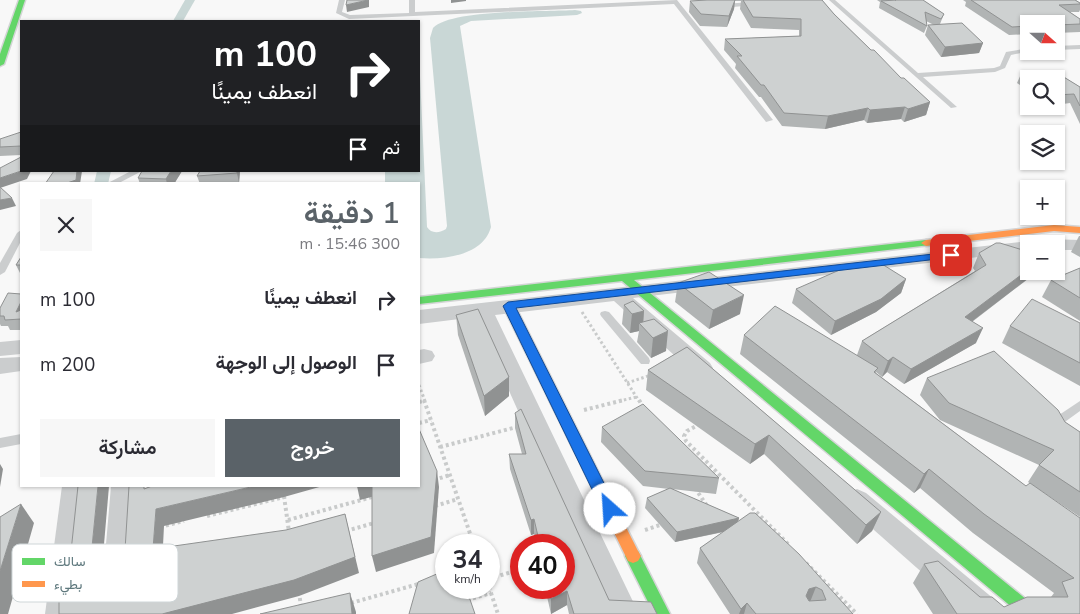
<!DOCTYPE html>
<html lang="ar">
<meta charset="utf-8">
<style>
:root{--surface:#fff;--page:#f7f7f7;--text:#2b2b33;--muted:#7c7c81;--accent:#5a6268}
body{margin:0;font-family:"Nunito Sans",Vazirmatn,sans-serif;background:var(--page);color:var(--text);direction:rtl;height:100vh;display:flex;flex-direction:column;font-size:19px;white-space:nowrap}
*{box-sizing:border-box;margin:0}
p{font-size:16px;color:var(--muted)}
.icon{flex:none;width:28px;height:28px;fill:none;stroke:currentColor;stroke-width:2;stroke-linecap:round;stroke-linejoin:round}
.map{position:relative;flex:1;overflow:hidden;direction:ltr}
.drawer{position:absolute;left:20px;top:182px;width:400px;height:305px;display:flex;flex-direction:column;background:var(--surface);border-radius:0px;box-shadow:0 1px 4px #0004;direction:rtl}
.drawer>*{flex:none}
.banner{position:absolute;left:20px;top:20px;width:400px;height:152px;border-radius:0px;box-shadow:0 1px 4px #0004;direction:rtl;background:#202124;color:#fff;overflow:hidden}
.needle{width:32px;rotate:111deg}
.buttons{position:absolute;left:1020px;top:15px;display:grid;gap:10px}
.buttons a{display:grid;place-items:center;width:45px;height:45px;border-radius:0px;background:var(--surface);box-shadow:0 1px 4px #0004;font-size:25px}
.speed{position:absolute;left:435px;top:534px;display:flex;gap:10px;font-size:25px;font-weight:700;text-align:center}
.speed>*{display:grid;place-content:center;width:65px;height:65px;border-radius:50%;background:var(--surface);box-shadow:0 1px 4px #0004;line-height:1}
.speed small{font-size:12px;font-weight:400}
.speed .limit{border:8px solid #d22;background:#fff;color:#111}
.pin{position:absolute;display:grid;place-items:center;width:42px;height:42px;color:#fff;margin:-21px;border-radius:10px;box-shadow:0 2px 8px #0006}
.me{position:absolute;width:55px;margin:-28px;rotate:334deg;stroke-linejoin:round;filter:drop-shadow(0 0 4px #0008)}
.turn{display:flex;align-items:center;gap:18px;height:105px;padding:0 20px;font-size:22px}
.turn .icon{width:65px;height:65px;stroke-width:2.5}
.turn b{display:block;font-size:35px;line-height:42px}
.then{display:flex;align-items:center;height:48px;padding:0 20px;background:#0003;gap:10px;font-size:19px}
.round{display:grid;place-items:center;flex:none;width:52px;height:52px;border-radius:0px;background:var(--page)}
.head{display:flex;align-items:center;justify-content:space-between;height:85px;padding:0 20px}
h1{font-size:30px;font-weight:600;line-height:38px;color:var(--accent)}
.action{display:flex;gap:10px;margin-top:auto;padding:10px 20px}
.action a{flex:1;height:58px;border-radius:0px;background:var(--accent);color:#fff;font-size:20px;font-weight:600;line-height:58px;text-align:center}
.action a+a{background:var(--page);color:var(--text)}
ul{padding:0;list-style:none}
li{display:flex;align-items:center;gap:15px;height:65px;padding:0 20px}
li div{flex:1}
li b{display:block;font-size:19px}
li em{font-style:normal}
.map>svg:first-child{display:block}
</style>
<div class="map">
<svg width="1080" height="614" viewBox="0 0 1080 614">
<rect width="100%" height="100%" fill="#f8f8f8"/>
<path fill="#c9d7d6" d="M 575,10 L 581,11 L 582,13 L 577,15 L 471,21 L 460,26 L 491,227 C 483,256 443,260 419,258 L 419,184 L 385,184 L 385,171 L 419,171 L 419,54 L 427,227 C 431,234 440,233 446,229 L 447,226 L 430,38 L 433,28 C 451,9 545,12 575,10 Z"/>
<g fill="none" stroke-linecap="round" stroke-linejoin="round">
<g fill="#c9d7d6" fill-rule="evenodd">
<path d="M 185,0 L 195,0 L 183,21 L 173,21 Z"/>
<path d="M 97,171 L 111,171 L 108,184 L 94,184 Z"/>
</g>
<defs>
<g id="fast">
<path d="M 19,0 L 25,0 L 4,64 L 0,66 L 0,54 Z"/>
<path d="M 926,240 L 930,241 L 931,243 L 930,245 L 634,280 L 1038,609 L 1040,614 L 1020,614 L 622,281 L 419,304 L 419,297 Z"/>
<path d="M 633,549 L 638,551 L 670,614 L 654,614 L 625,556 L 628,551 Z"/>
</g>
<g id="slow">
<path d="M 1054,225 L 1080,227 L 1080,233 L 1054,231 L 926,246 L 921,243 L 926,240 Z"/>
<path d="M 509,302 L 515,306 L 638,551 L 641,556 L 638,561 L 633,563 L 628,561 L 503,306 Z"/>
</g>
</defs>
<use href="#fast" stroke="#d4d5d6" stroke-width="3"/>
<use href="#slow" stroke="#d4d5d6" stroke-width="3"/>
<g stroke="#c9cbcb" stroke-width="3" stroke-dasharray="2.5 2.5" stroke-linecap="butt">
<path d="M 582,312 L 639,401"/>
<path d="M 627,383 L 651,375"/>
<path d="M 419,385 L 425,401"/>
<path d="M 619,401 L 637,397"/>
</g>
<g stroke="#c9cbcb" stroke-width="4" stroke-dasharray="3 3" stroke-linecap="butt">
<path d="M 424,400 L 474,545"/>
<path d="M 639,400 L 643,407"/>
<path d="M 419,402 L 424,401"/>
<path d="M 584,410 L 624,400"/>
<path d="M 419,423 L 431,420"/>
<path d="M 700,424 L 687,431 L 684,436 L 686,441 L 790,546"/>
<path d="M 440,447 L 517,427"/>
<path d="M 434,480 L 450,475"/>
<path d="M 695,488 L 707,506"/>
<path d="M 284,496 L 289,532"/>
<path d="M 435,506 L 458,499"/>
<path d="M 207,516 L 284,497"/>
<path d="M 288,520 L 376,496"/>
<path d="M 160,527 L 184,521"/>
<path d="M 645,530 L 663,524"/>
<path d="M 346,531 L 374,523"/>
<path d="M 806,563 L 857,614"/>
<path d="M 489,579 L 521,569"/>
<path d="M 489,587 L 498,614"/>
<path d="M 299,592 L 302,614"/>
<path d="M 467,600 L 491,593"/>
<path d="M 351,603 L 422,583"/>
</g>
<g fill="#cbcdce" fill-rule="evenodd">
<path d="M 339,0 L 345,0 L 342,12 L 350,15 L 409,13 L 409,0 L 415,0 L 415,12 L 677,0 L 773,120 L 766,122 L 674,4 L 349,19 L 336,13 Z"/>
<path d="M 829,0 L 835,0 L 918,73 L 994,68 L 1000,66 L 1006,52 L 1029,48 L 1029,51 L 1031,51 L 1011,55 L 1005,68 L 995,72 L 923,77 L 957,107 L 951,108 Z"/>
<path d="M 754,2 L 756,3 L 756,5 L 721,8 L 718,6 L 721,4 Z"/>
<path d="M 1080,45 L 1080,49 L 1056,50 L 1056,46 Z"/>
<path d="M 131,171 L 142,171 L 117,184 L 106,184 Z"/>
<path d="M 21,230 L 21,241 L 5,272 L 0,275 L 0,263 L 17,233 Z"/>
<path d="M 605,311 L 609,312 L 649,358 L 650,361 L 649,364 L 641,364 L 601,316 L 600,314 L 601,312 Z"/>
<path d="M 1080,401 L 1080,411 L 1062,424 L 1060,430 L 1056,431 L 1052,430 L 1050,427 L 1053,419 Z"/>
<path d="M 21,434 L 21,444 L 0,448 L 0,438 Z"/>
</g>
<g fill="#cbcdce" fill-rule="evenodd">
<path d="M 1047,239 L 1080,240 L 1080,250 L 1056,250 L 1056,244 L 1038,244 L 1041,240 Z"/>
<path d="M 1029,241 L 1037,244 L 1029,244 L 1029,251 L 633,298 L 710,363 L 713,368 L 710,373 L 702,376 L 694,373 L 614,301 L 495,315 L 639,614 L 609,614 L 476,317 L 419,324 L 419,310 Z"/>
<path d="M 21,340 L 21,354 L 0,356 L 0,342 Z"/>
<path d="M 424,349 L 432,351 L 435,356 L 432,361 L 419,364 L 419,350 Z"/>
<path d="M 21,357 L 21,371 L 0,374 L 0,358 Z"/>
<path d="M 62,486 L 88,486 L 75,614 L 45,614 Z"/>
<path d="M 111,486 L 137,486 L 130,614 L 100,614 Z"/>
<path d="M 857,489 L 866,493 L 1000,604 L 1005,614 L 969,614 L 848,507 L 844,500 L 848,493 Z"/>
</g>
<use href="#fast" fill="#63d668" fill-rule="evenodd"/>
<use href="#slow" fill="#ff974d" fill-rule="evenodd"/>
</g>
<g fill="#b1b4b4">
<path d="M 707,0 L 822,0 L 834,14 L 871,50 L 901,78 L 930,102 L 926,115 L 904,122 L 901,119 L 867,123 L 864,120 L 825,129 L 782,126 L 761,97 L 759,97 L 735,68 L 736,64 L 724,50 L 725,39 L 799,36 L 799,30 L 751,28 L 740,9 L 741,1 L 735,1 L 734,9 L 727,27 L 700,26 L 689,12 L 690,1 Z"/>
<path d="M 877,0 L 923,0 L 944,14 L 940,24 L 983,43 L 979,53 L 941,57 L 925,35 L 928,25 L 934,25 L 926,21 L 927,26 L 924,33 L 879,8 L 880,2 Z"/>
<path d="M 963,0 L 1076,0 L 1080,3 L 1080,10 L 1079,12 L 1070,12 L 1080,19 L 1080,32 L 1056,33 L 1056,24 L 1029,24 L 1029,34 L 1009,35 L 965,6 L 966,2 Z"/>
<path d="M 1054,71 L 1080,87 L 1080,124 L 1070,103 L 1056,105 L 1056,79 L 1029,79 L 1029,91 L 1017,83 L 1021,74 Z"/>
<path d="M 21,132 L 21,155 L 0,156 L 0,147 Z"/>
<path d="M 182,171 L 174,184 L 140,184 L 138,178 Z"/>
<path d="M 200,171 L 240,171 L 239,183 L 223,184 L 200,184 L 197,176 Z"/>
<path d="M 1079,236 L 1080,236 L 1080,257 L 1071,252 Z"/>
<path d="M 979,253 L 1037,272 L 972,322 L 976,343 L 904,384 L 887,372 L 882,377 L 876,372 L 876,373 L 1026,486 L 1080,518 L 1080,614 L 933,614 L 913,583 L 924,564 L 980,597 L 1004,607 L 1051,597 L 1054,593 L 973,533 L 920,488 L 914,493 L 740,354 L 744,335 L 857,355 L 862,341 L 975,271 L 973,268 Z"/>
<path d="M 21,257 L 21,275 L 16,265 Z"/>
<path d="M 1080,268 L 1080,321 L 1042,297 L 1051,280 Z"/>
<path d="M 906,279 L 901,293 L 876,312 L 831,335 L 792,303 L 796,289 Z"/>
<path d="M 678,283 L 740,314 L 709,329 L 675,302 Z"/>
<path d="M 21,294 L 21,330 L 10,330 L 8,326 L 1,326 L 0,324 L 0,308 Z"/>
<path d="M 624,305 L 644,311 L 643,322 L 666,351 L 651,358 L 637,342 L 639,331 L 630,333 L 622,324 Z"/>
<path d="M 456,315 L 509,377 L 509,396 L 485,416 L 458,335 Z"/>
<path d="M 1080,323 L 1080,386 L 1002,343 L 1010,326 Z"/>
<path d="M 687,347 L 881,512 L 872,531 L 857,544 L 764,454 L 750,464 L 646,390 L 648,370 Z"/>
<path d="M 927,378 L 1065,422 L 1080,432 L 1080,517 L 1028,482 L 1039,465 L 940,420 L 920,395 Z"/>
<path d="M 515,413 L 609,600 L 657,614 L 569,614 L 567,605 L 551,614 L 545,588 L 564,588 L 564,545 L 537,545 L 534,534 L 531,535 L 510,469 L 509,454 L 522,454 L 515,428 Z"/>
<path d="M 602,427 L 719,478 L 716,494 L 672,489 L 739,518 L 738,522 L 853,614 L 730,614 L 697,563 L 700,548 L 724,532 L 675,542 L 645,508 L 647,498 L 669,489 L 643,486 L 601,442 Z"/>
</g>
<g fill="#909292">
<path d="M 368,0 L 369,0 L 369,7 L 347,12 L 346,5 Z"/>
<path d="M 451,0 L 466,0 L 466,1 L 451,3 Z"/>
<path d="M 735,0 L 734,9 L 727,27 L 729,16 Z"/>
<path d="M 983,43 L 979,53 L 941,57 L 945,47 Z"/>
<path d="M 930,102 L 926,115 L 904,122 L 908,109 Z"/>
<path d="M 905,107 L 901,119 L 867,123 L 870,110 Z"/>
<path d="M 868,108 L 864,120 L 825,129 L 828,116 Z"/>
<path d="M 21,171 L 31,171 L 27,179 L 0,188 L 0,178 Z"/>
<path d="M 77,171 L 82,171 L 80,184 L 64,184 Z"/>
<path d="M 171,171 L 182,171 L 174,184 L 167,184 L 166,179 Z"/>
<path d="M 237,171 L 240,171 L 239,183 L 237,173 Z"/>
<path d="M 12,198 L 16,206 L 0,210 L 0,200 Z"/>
<path d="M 1029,269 L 1029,271 L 1038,271 L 958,332 L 965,317 Z"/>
<path d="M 906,279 L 901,293 L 876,312 L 831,335 L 835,321 Z"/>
<path d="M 744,295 L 740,314 L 709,329 L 713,310 Z"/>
<path d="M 21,302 L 21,319 L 16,312 Z"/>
<path d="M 644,311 L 643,326 L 639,323 L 639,331 L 630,333 L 632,314 Z"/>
<path d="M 983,328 L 976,343 L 904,384 L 911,369 Z"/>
<path d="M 668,331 L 666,351 L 651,358 L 653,338 Z"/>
<path d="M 893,357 L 887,372 L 882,377 L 888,361 Z"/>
<path d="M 509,377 L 509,396 L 485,416 L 484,396 Z"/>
<path d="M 769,435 L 764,454 L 750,464 L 755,444 Z"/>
<path d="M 0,464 L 3,469 L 0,487 Z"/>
<path d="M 929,469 L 920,488 L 914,493 L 924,474 Z"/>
<path d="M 437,471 L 439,487 L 434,553 L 376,572 L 372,556 Z"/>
<path d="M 98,486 L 109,486 L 98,614 L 87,598 Z"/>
<path d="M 255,486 L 323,486 L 284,497 L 164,526 L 162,565 L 153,549 L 156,509 Z"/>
<path d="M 357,486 L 373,486 L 375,496 L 360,500 Z"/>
<path d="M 21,504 L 34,523 L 8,614 L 0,614 L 0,571 Z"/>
<path d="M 881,512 L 872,531 L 857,544 L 866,525 Z"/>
<path d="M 345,514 L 359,573 L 299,596 L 232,614 L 162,614 Z"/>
<path d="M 739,518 L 736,529 L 675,542 L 677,532 Z"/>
<path d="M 534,519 L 534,534 L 531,535 L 531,520 Z"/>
<path d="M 816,587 L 810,602 L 806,596 L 809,589 Z"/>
<path d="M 567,591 L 567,605 L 551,614 L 551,599 Z"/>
<path d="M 350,593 L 356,612 L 356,614 L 352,614 Z"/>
<path d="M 747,603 L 744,614 L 739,614 L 741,609 Z"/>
</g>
<g fill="#ced1d1" stroke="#909292" fill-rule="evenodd">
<path d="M 347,0 L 368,0 L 346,5 Z"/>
<path d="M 707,0 L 735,0 L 729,16 L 701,14 L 690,1 Z"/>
<path d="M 743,0 L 822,0 L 834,14 L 871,50 L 874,50 L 901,78 L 904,78 L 930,102 L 908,109 L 905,107 L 870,110 L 868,108 L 828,116 L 784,113 L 764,85 L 761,85 L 737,56 L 742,56 L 725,39 L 801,36 L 801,19 L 753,17 Z"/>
<path d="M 895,0 L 923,0 L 944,14 L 941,19 L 925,12 L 927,26 L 881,1 L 896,0 Z"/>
<path d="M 971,0 L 1075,0 L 1080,3 L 1080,4 L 1059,5 L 1080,19 L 1080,24 L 1056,25 L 1056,24 L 1029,24 L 1029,26 L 1012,27 Z"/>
<path d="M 962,23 L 983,43 L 945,47 L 928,25 Z"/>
<path d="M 1054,71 L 1080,87 L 1080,106 L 1074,94 L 1056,95 L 1056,79 L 1029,79 L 1021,74 Z"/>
<path d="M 21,132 L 21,146 L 0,147 L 0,139 Z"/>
<path d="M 21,157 L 21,171 L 0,178 L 0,168 Z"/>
<path d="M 54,171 L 77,171 L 76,180 L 64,184 L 45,184 Z"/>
<path d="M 142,171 L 171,171 L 166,179 L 138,178 Z"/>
<path d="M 200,171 L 237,171 L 237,173 L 197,176 Z"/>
<path d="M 0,187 L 12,198 L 0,200 Z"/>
<path d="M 996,243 L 1000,243 L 1029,252 L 1029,269 L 965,317 L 983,328 L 911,369 L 893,357 L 888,361 L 862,341 L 986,265 L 979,253 Z"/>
<path d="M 21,257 L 21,265 L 16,265 Z"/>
<path d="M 877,261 L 906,279 L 881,299 L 835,321 L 796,289 L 851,265 Z"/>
<path d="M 1080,268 L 1080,298 L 1051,280 Z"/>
<path d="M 709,272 L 744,295 L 713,310 L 678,283 Z"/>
<path d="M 8,293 L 21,294 L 21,302 L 16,312 L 21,310 L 21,319 L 5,320 L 4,316 L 0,316 L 0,308 Z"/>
<path d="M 1032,299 L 1080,323 L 1080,363 L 1010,326 Z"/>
<path d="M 633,301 L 644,311 L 632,314 L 624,305 Z"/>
<path d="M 775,306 L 878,368 L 874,372 L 1026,486 L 1030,483 L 1080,518 L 1080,614 L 957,614 L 924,564 L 938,561 L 980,597 L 992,597 L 1004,607 L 1027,597 L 1068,597 L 1062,582 L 1074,578 L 984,514 L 929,469 L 924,474 L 744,335 Z"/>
<path d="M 478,309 L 509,377 L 484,396 L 456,315 Z"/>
<path d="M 654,319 L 668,331 L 653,338 L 639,323 Z"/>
<path d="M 687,347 L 881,512 L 866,525 L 769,435 L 755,444 L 648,370 Z"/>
<path d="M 994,351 L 1058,410 L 1065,422 L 1080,432 L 1080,492 L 1039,465 L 1054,450 L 949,403 L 927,378 Z"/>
<path d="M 643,404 L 719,478 L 645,471 L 602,427 Z"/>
<path d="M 521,409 L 609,600 L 651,602 L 657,614 L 574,614 L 567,591 L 551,599 L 549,588 L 564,588 L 564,545 L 540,545 L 534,519 L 531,520 L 509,454 L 526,454 L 515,413 Z"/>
<path d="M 419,429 L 437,471 L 431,537 L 372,556 L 372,486 L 419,486 Z"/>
<path d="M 78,486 L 98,486 L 87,598 L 89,600 L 120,600 L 122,598 L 129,486 L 144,486 L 144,489 L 152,486 L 255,486 L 156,509 L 153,549 L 286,530 L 345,514 L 355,557 L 294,580 L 162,614 L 59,614 L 59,600 L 66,598 Z"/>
<path d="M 670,488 L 739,518 L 677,532 L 647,498 Z"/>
<path d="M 21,504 L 0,571 L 0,517 Z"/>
<path d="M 750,513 L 755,513 L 799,554 L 853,614 L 756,614 L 747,603 L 741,609 L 700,548 ZM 816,587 L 822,590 L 826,600 L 809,601 L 806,596 L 809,589 Z"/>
<path d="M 446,570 L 446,588 L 466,588 L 475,614 L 409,614 L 418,582 Z"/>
<path d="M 350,593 L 352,614 L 260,614 Z"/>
</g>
<path fill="#1a73e8" stroke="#114b97" d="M 951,252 L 955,253 L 956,255 L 955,257 L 516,308 L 617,509 L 615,514 L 610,515 L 604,514 L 503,306 L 508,302 Z"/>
<rect x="12" y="544" width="166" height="58" rx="8" fill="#fff" stroke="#cfd6d8" stroke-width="1"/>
<rect x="22" y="558" width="23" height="7" fill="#63d668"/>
<rect x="22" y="581" width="23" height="6" fill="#ff974d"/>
<g font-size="14" fill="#5e787d">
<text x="54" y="566">سالك</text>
<text x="54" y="589">بطيء</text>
</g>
</svg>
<div class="buttons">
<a><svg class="needle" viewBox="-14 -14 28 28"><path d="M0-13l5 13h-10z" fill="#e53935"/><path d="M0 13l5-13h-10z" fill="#7c7c81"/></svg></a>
<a><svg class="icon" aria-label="search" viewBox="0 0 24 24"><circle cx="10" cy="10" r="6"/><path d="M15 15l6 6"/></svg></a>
<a><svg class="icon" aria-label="layers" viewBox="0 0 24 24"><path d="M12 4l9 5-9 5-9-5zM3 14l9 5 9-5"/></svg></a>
<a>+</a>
<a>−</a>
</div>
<div class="speed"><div>34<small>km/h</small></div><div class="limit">40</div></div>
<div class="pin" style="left:951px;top:255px;background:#d93025"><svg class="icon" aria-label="arrive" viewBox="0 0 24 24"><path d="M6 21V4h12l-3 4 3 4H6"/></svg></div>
<svg class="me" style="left:610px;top:509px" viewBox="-20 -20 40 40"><circle r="19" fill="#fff"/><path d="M0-13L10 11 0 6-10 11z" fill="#1a73e8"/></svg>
<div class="banner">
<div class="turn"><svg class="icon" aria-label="right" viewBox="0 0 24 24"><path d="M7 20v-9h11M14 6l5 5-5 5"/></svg><div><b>100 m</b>انعطف يمينًا</div></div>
<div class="then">ثم<svg class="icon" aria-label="arrive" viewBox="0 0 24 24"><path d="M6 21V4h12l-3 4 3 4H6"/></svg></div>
</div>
<section class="drawer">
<div class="head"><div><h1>1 دقيقة</h1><p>300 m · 15:46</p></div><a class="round"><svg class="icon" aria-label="close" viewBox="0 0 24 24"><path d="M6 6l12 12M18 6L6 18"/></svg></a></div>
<ul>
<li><svg class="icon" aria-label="right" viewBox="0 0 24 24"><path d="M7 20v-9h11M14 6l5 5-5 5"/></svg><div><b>انعطف يمينًا</b></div><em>100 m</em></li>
<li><svg class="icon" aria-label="arrive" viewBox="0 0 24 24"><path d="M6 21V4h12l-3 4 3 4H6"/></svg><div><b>الوصول إلى الوجهة</b></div><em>200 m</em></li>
</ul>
<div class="action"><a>خروج</a><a>مشاركة</a></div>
</section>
</div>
